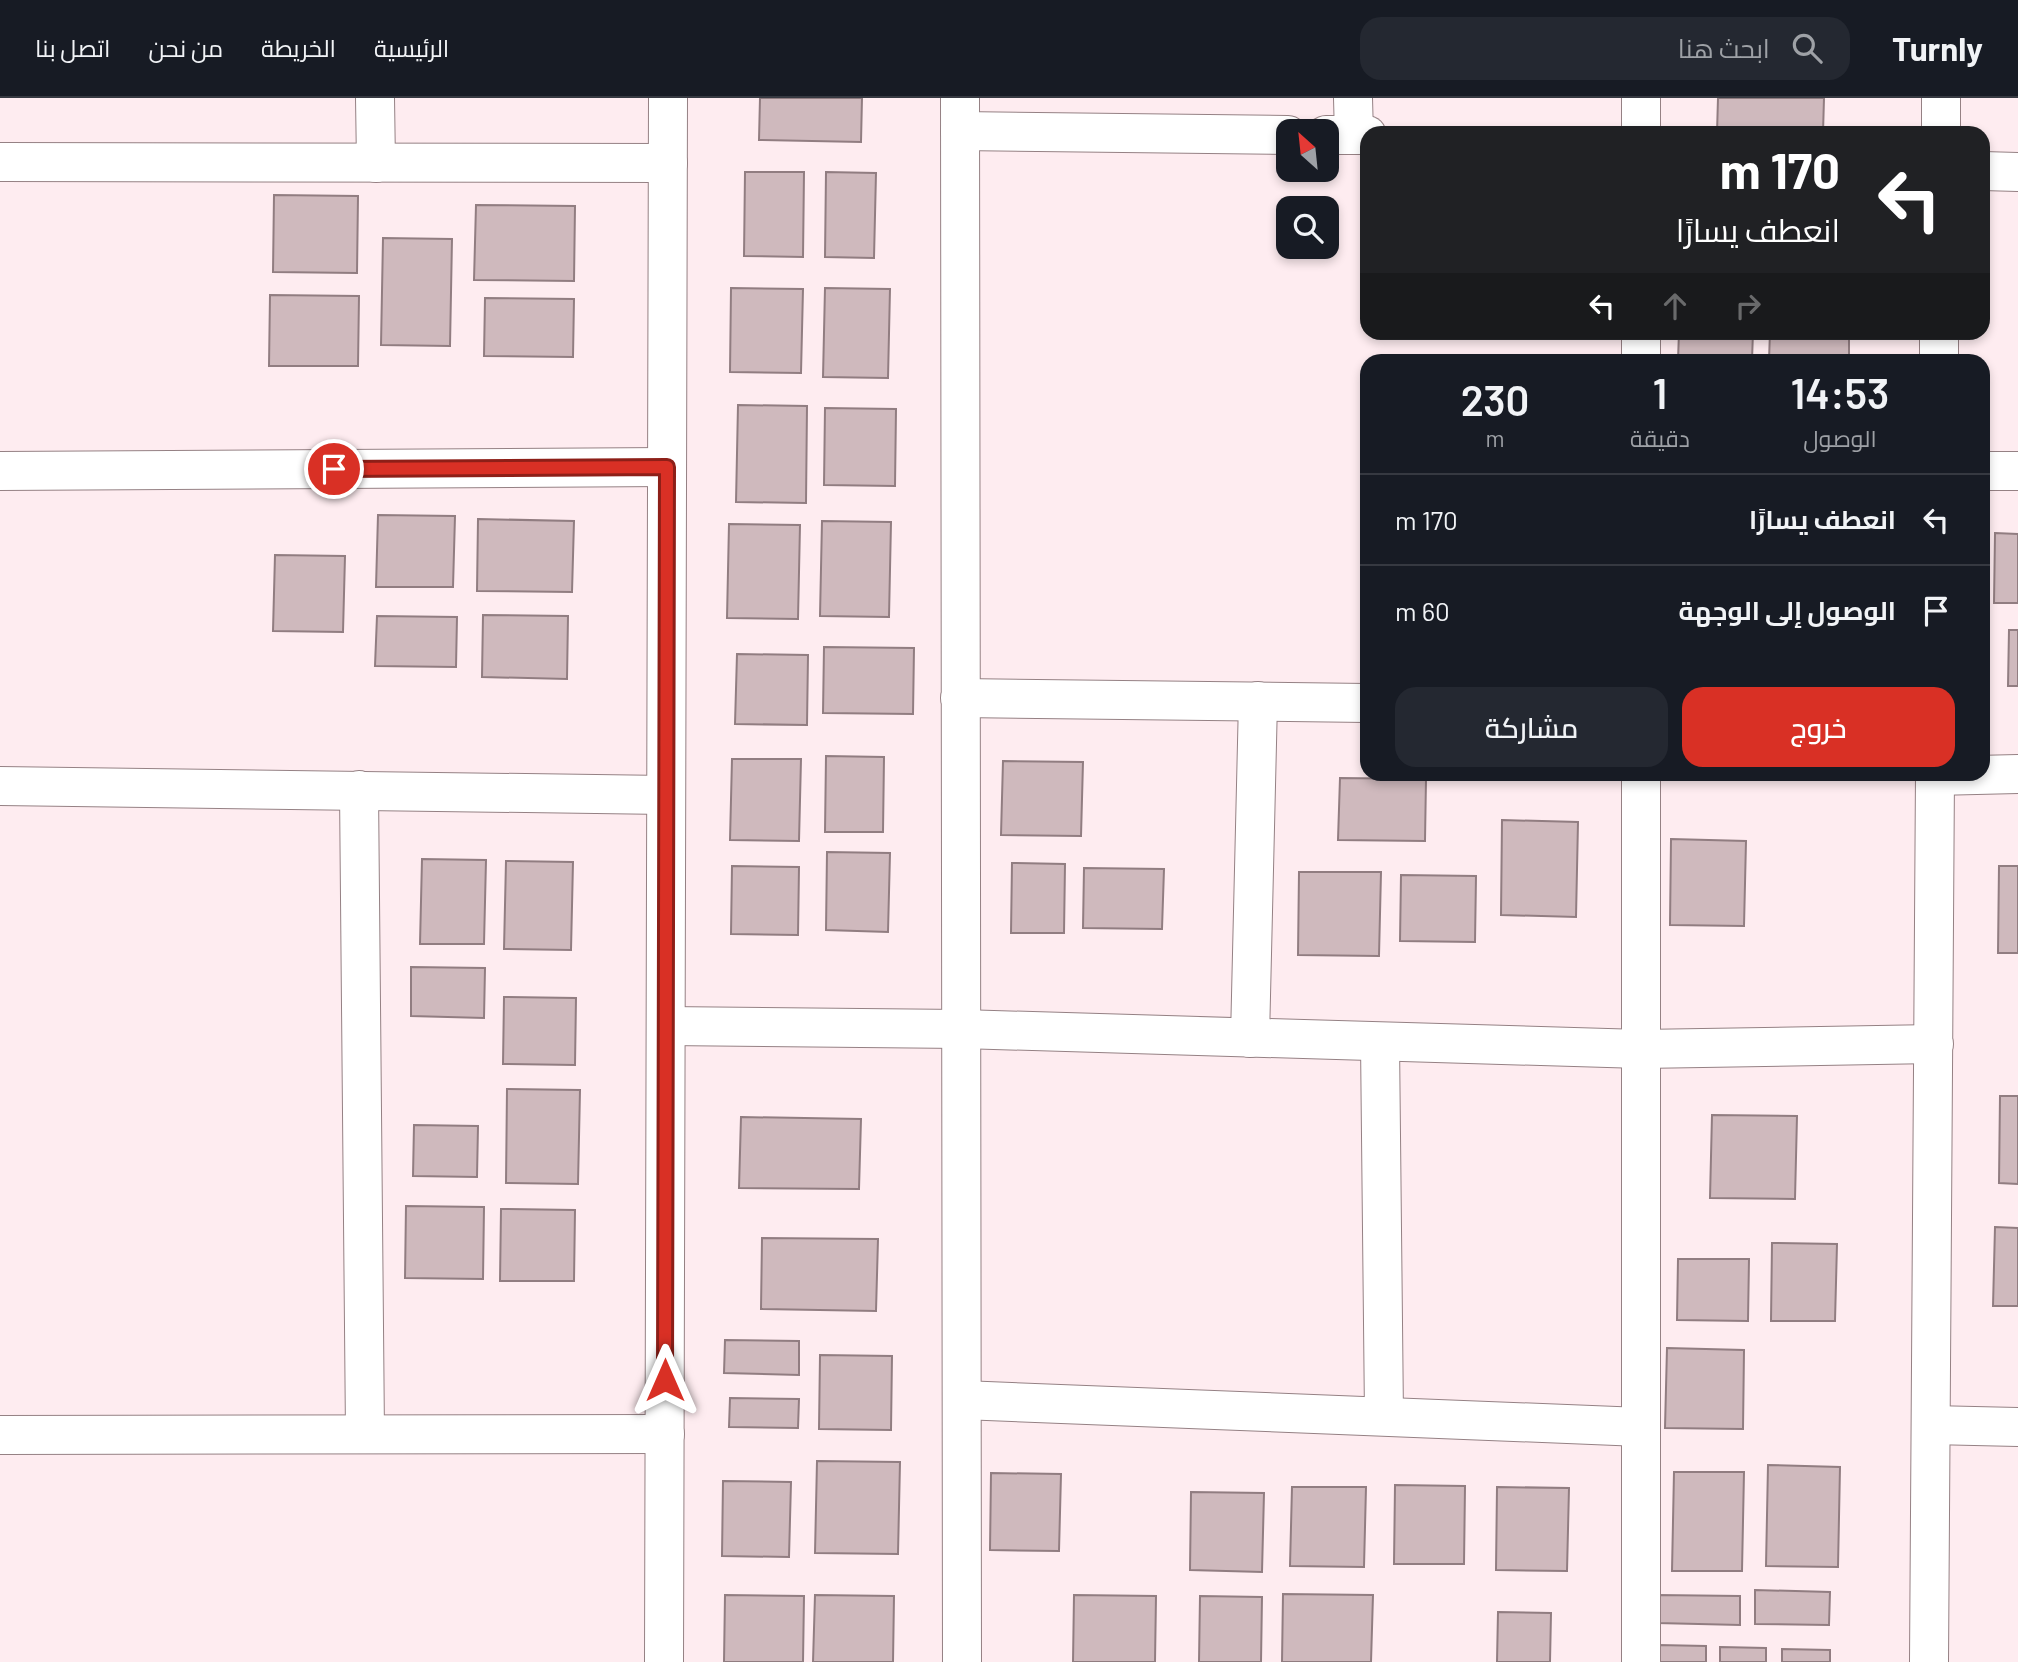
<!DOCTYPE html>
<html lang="ar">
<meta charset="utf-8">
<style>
:root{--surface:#171b24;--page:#242831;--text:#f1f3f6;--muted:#9ea1a6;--line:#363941;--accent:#d93025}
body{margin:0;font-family:Barlow,Cairo,sans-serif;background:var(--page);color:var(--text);direction:rtl;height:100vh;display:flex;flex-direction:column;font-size:26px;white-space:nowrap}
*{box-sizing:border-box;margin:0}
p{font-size:23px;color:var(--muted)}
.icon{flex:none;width:38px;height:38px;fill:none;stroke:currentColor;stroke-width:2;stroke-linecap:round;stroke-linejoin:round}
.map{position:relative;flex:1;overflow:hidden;direction:ltr}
.drawer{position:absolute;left:1360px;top:256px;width:630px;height:427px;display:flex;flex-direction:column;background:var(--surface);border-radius:21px;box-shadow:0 4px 10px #0003;direction:rtl}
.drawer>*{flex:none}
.guide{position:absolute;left:1360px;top:28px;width:630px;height:214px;border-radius:21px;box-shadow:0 4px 10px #0003;direction:rtl;background:#202124;color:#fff;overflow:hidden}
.needle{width:46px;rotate:333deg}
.controls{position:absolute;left:1276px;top:21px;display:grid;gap:14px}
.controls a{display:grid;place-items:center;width:63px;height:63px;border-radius:14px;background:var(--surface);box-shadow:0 4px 10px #0003;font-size:35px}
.pin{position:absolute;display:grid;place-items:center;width:60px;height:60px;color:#fff;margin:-30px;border:4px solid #fff;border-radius:50%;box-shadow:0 2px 7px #0007}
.me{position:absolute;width:77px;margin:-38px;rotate:0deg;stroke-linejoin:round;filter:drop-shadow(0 0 5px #0008)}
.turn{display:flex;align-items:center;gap:24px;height:147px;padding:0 35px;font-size:32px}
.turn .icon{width:91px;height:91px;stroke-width:2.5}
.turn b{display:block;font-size:49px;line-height:60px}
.lanes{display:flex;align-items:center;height:66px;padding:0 35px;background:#0003;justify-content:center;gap:35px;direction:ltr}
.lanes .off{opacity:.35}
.eta{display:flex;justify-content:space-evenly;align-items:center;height:119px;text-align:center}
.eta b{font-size:42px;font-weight:600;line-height:49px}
.action{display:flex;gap:14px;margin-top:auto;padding:14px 35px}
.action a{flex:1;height:80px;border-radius:21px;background:var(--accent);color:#fff;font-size:28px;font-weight:600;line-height:80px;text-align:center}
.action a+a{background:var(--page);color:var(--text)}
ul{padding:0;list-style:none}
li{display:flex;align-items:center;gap:21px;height:91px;padding:0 35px;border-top:2px solid var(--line)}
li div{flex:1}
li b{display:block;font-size:26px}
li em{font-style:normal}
header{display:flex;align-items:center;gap:42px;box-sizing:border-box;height:98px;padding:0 35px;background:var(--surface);border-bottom:2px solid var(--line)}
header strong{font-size:33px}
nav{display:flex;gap:38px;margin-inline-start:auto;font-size:24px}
.search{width:490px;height:63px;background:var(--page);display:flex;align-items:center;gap:18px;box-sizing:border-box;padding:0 24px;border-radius:21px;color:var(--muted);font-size:26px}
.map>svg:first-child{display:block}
</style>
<header>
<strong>Turnly</strong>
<div class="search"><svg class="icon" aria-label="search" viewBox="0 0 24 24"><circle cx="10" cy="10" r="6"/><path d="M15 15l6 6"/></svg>ابحث هنا</div>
<nav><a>الرئيسية</a><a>الخريطة</a><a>من نحن</a><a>اتصل بنا</a></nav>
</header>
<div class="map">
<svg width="2018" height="1564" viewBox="0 0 2018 1564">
<rect width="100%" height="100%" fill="#feecf0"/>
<g fill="#cfb9bd" stroke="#917d81" stroke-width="2">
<path d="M 760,0 L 862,0 L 861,44 L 759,42 Z"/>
<path d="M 1718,0 L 1824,0 L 1823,35 L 1717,35 Z"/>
<path d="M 745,74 L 804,74 L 803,159 L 744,158 Z"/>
<path d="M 826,74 L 876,75 L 874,160 L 825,159 Z"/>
<path d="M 274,97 L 358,98 L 357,175 L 273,174 Z"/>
<path d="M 476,107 L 575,108 L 574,183 L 474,182 Z"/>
<path d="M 383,140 L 452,141 L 450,248 L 381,247 Z"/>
<path d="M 731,190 L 803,191 L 801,275 L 730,274 Z"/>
<path d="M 825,190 L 890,191 L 888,280 L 823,279 Z"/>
<path d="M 270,197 L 359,198 L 358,268 L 269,268 Z"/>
<path d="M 485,200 L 574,201 L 573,259 L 484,258 Z"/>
<path d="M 1679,234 L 1753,234 L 1752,262 L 1678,262 Z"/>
<path d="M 1770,234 L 1849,234 L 1849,262 L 1769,262 Z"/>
<path d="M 738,307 L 807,308 L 806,405 L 736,404 Z"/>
<path d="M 825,310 L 896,311 L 895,388 L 824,387 Z"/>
<path d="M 378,417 L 455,418 L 453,489 L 376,489 Z"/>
<path d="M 478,421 L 574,423 L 572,494 L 477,493 Z"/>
<path d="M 822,423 L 891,424 L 889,519 L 820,518 Z"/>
<path d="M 729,426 L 800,427 L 798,521 L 727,520 Z"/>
<path d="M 1995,435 L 2018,436 L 2018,505 L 1994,505 Z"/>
<path d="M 275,457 L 345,458 L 343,534 L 273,533 Z"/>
<path d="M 483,517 L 568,518 L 567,581 L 482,579 Z"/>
<path d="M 377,518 L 457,519 L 456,569 L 375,568 Z"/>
<path d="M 2009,532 L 2018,532 L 2018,588 L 2008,588 Z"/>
<path d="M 824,549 L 914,550 L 913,616 L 823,615 Z"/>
<path d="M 737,556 L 808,557 L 807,627 L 735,626 Z"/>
<path d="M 826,658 L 884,659 L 883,734 L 825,734 Z"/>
<path d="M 732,661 L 801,661 L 799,743 L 730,742 Z"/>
<path d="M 1003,663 L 1083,664 L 1081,738 L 1001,737 Z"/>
<path d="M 1340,680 L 1426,681 L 1425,743 L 1338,742 Z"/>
<path d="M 1502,722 L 1578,724 L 1576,819 L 1501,817 Z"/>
<path d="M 1671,741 L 1746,743 L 1744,828 L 1670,827 Z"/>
<path d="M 827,754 L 890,755 L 888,834 L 826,832 Z"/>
<path d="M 422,761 L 486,762 L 484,846 L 420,846 Z"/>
<path d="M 506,763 L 573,764 L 571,852 L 504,851 Z"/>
<path d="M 1012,765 L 1065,766 L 1064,835 L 1011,835 Z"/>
<path d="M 732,768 L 799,769 L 798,837 L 731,836 Z"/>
<path d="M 1999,768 L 2018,768 L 2018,855 L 1998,855 Z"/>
<path d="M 1084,770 L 1164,771 L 1162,831 L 1083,830 Z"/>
<path d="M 1299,774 L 1381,774 L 1379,858 L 1298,857 Z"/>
<path d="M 1401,777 L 1476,778 L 1475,844 L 1400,843 Z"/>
<path d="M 411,869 L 485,870 L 484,920 L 411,918 Z"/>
<path d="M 504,899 L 576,900 L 575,967 L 503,966 Z"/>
<path d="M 507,991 L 580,992 L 578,1086 L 506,1085 Z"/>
<path d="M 2000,998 L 2018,998 L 2018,1086 L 1999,1085 Z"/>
<path d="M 1712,1017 L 1797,1018 L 1795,1101 L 1710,1100 Z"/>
<path d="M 741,1019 L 861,1021 L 859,1091 L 739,1090 Z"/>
<path d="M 414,1027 L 478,1028 L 477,1079 L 413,1078 Z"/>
<path d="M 406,1108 L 484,1109 L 483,1181 L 405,1180 Z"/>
<path d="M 501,1111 L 575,1112 L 574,1183 L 500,1183 Z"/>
<path d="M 1995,1129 L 2018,1130 L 2018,1208 L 1993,1208 Z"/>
<path d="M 762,1140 L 878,1141 L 876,1213 L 761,1211 Z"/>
<path d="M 1772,1145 L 1837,1146 L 1835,1223 L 1771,1223 Z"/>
<path d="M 1678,1161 L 1749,1161 L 1748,1223 L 1677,1222 Z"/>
<path d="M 725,1242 L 799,1243 L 799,1277 L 724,1275 Z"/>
<path d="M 1667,1250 L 1744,1252 L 1743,1331 L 1665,1330 Z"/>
<path d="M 820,1257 L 892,1258 L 891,1332 L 819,1331 Z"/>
<path d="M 730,1300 L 799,1301 L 798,1330 L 729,1329 Z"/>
<path d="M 817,1363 L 900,1364 L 898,1456 L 815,1455 Z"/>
<path d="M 1768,1367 L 1840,1369 L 1838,1469 L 1766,1468 Z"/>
<path d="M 1674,1374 L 1744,1374 L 1742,1473 L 1672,1473 Z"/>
<path d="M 991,1375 L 1061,1376 L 1059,1453 L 990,1452 Z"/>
<path d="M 723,1383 L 791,1384 L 789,1459 L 722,1458 Z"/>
<path d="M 1395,1387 L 1465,1388 L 1464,1466 L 1394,1466 Z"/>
<path d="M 1292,1389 L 1366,1389 L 1364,1469 L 1290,1468 Z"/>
<path d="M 1497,1389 L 1569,1390 L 1567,1473 L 1496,1472 Z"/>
<path d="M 1191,1394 L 1264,1395 L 1262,1474 L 1190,1472 Z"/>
<path d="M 1755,1492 L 1830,1494 L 1829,1527 L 1755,1526 Z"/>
<path d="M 1283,1496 L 1373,1497 L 1371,1564 L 1282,1564 Z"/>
<path d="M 725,1497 L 804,1498 L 803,1564 L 724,1564 Z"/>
<path d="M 815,1497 L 894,1498 L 893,1564 L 813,1564 Z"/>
<path d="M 1074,1497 L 1156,1498 L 1155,1564 L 1073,1564 Z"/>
<path d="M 1657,1497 L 1740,1498 L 1740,1527 L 1657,1525 Z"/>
<path d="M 1200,1498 L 1262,1499 L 1261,1564 L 1199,1564 Z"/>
<path d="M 1498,1514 L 1551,1515 L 1550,1564 L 1497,1564 Z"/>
<path d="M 1658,1547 L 1706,1548 L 1706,1564 L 1658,1564 Z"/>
<path d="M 1720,1549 L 1766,1550 L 1766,1564 L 1720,1564 Z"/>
<path d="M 1782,1551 L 1830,1552 L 1830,1564 L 1782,1564 Z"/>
</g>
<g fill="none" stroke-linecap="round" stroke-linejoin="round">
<defs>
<g id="street">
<path d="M 375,0 L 376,65"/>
<path d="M 960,0 L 962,1564"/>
<path d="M 1353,0 L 1354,37"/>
<path d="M 1641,0 L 1641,35"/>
<path d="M 960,33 L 1288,37"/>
<path d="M 1941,35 L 1941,0"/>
<path d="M 1326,37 L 1367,37"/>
<path d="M 0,64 L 668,65"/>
<path d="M 1983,73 L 2018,74"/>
<path d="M 1641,262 L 1641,234"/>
<path d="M 1939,262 L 1939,234"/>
<path d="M 0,373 L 667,369"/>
<path d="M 1983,373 L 2018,373"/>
<path d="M 960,600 L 1367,605"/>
<path d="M 1641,676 L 1641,1564"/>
<path d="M 1935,678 L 2018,676"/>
<path d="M 0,688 L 666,697"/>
<path d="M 359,692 L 365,1336"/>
<path d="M 666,928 L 961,931 L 1641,951 L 1934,946"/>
<path d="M 1250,940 L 1258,603"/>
<path d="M 1380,944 L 1384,1318"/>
<path d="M 962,1302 L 1641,1329"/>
<path d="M 1931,1327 L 2018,1329"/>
<path d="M 0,1337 L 665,1336"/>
<path d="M 664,1564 L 668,0"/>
<path d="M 1929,1564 L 1935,676"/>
</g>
</defs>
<use href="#street" stroke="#958184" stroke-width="40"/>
<use href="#street" stroke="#fff" stroke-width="38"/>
</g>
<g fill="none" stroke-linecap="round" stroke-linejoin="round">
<defs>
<path id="route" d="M 334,371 L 667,369 L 665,1282"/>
</defs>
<use href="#route" stroke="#8d1f18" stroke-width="18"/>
<use href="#route" stroke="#d93025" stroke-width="12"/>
</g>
</svg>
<div class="controls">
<a><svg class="needle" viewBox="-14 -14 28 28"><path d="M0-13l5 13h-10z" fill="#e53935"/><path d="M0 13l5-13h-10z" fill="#9ea1a6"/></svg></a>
<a><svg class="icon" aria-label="search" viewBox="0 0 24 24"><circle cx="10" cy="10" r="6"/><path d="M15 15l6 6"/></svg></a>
</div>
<div class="pin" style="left:334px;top:371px;background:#d93025"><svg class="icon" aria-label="arrive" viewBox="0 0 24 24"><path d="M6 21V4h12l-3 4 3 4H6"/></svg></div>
<svg class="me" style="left:665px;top:1282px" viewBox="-20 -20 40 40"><path d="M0-17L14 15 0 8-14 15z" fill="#d93025" stroke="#fff" stroke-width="4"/></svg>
<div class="guide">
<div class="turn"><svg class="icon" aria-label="left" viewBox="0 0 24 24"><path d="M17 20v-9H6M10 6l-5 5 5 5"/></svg><div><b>170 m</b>انعطف يسارًا</div></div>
<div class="lanes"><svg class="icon" aria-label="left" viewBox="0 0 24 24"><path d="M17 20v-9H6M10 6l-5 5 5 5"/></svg><svg class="icon off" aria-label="ahead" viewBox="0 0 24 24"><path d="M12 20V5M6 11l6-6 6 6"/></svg><svg class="icon off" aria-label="right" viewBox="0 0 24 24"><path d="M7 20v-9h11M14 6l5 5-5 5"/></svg></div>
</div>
<section class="drawer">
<div class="eta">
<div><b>14:53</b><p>الوصول</p></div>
<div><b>1</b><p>دقيقة</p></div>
<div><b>230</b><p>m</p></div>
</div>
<ul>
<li><svg class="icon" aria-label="left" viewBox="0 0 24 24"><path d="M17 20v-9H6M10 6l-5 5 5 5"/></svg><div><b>انعطف يسارًا</b></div><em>170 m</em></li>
<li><svg class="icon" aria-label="arrive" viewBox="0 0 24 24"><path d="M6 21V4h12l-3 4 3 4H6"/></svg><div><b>الوصول إلى الوجهة</b></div><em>60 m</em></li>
</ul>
<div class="action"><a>خروج</a><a>مشاركة</a></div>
</section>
</div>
